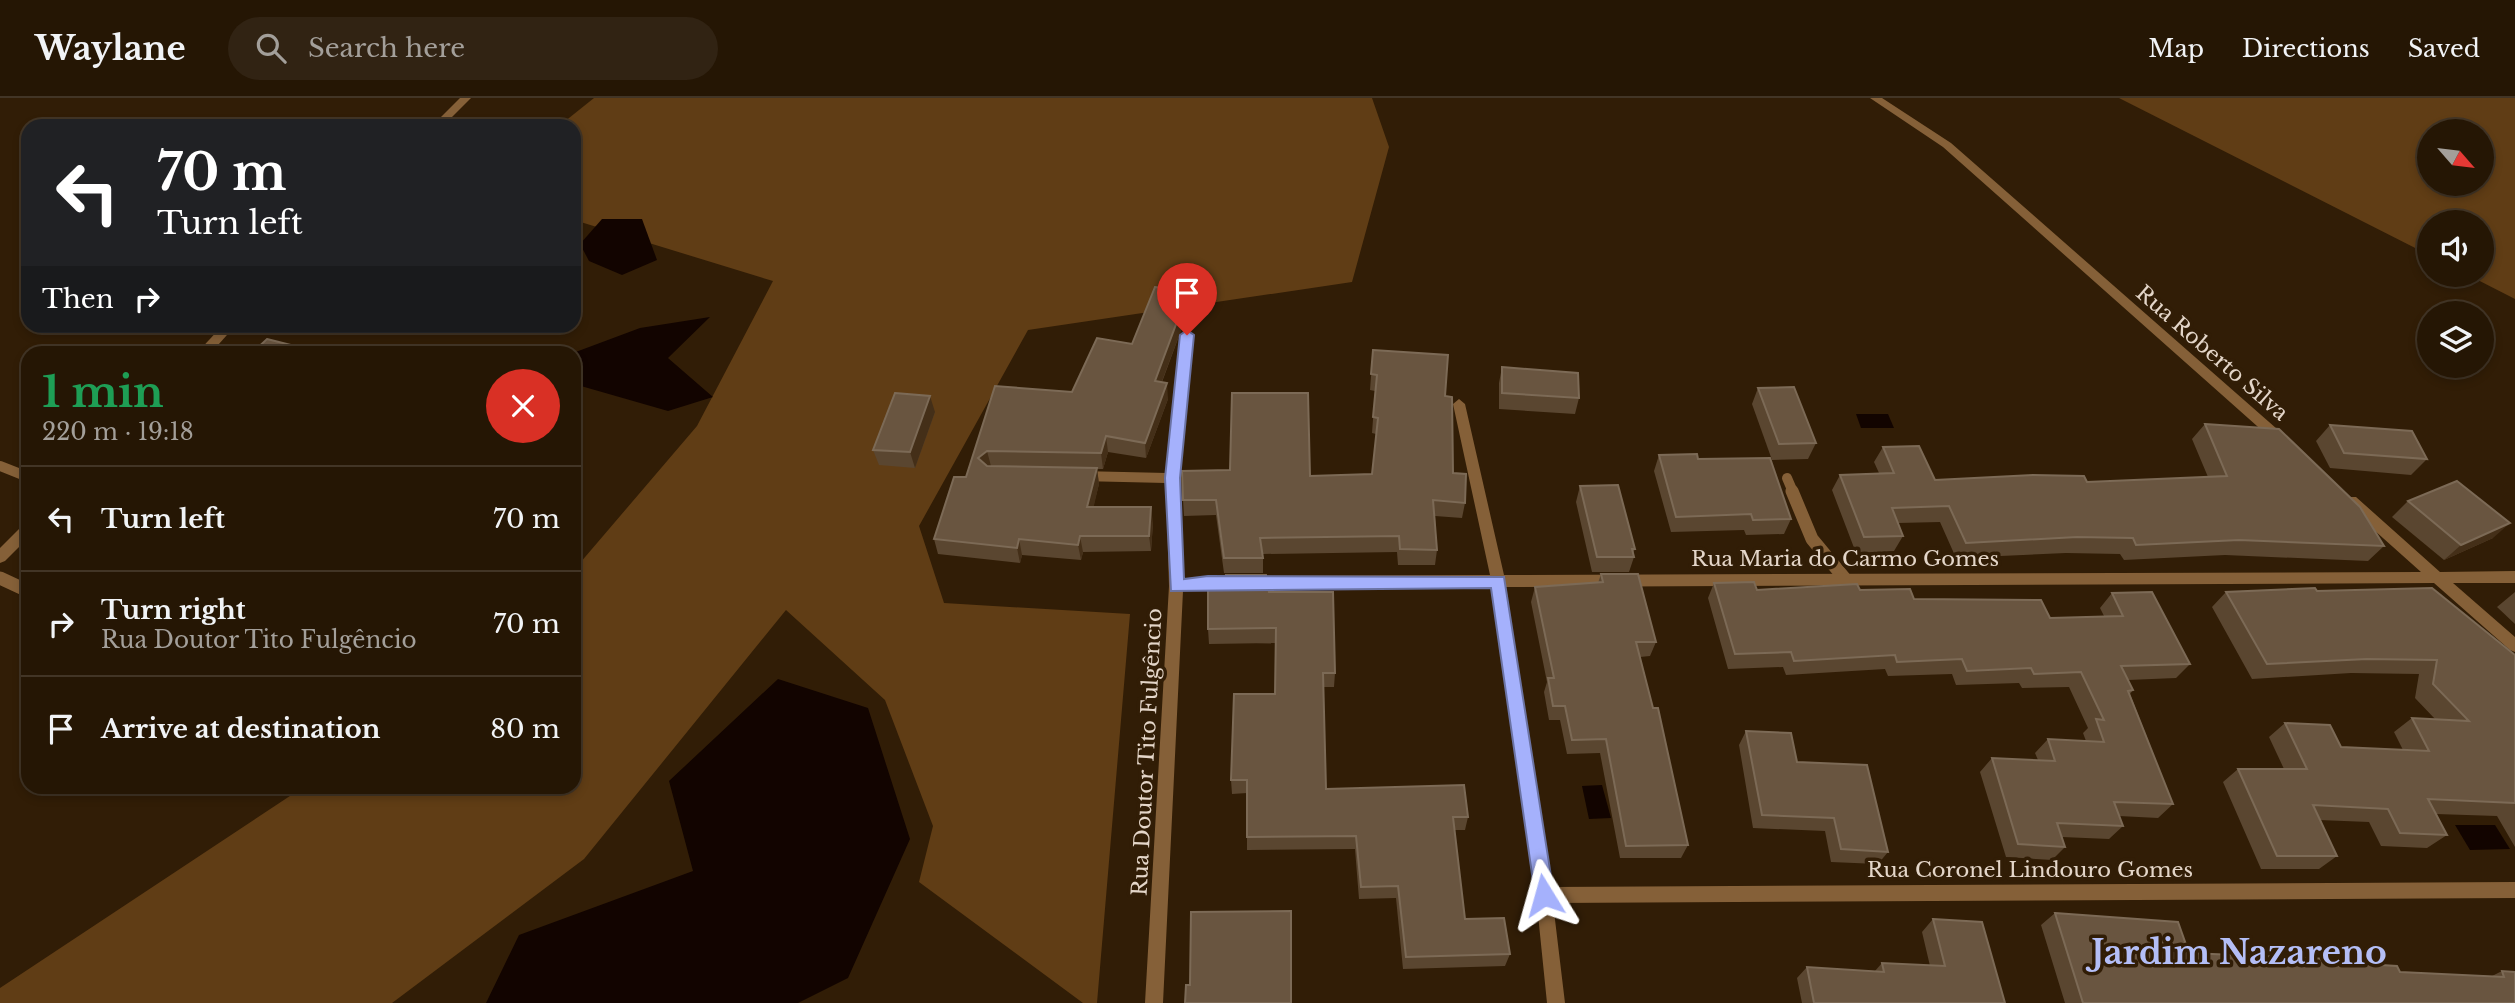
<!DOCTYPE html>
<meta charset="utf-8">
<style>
:root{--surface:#251604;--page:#312313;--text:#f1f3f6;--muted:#a39f9a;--line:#423526}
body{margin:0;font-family:"Libre Baskerville",serif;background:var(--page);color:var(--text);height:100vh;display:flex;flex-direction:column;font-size:26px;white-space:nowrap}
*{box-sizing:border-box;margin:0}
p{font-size:23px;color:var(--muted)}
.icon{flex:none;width:38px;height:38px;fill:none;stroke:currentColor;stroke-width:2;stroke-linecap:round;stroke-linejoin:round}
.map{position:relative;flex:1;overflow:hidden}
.side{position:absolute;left:21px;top:248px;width:560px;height:448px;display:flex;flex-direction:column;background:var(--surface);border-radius:21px;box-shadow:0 4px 10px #0003,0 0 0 2px var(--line)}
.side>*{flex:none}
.top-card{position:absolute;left:21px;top:21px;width:560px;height:214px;border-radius:21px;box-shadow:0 4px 10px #0003,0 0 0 2px var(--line);background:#202124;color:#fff;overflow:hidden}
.needle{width:46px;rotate:118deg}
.tools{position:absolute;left:2417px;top:21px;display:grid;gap:14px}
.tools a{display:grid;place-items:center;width:77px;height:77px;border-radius:50%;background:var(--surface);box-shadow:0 4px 10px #0003,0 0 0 2px var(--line);font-size:35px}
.pin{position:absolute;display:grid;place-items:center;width:60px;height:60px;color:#fff;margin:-72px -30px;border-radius:50% 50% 50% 0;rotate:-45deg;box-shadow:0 0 7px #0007}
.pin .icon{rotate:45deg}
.me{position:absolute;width:77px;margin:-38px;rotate:352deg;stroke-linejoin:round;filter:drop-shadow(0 0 5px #0008)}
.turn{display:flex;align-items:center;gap:24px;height:147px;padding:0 21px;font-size:32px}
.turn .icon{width:91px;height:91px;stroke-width:2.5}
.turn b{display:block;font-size:49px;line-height:60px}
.then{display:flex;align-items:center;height:66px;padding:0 21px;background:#0003;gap:14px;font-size:26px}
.round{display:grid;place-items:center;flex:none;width:74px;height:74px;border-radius:37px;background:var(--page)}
.headline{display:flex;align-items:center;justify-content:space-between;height:119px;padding:0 21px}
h1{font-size:42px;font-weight:700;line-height:52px;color:#1e9e55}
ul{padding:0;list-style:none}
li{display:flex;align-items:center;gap:21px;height:105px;padding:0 21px;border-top:2px solid var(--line)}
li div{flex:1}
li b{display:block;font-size:26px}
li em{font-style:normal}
header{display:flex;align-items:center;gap:42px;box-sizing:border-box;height:98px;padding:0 35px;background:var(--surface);border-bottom:2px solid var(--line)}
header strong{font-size:33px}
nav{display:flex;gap:38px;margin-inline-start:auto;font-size:24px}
.search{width:490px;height:63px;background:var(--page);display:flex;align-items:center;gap:18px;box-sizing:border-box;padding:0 24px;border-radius:38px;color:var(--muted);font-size:26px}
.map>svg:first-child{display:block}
</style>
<header>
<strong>Waylane</strong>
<div class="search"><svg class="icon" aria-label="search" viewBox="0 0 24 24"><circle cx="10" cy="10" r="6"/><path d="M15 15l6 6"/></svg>Search here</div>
<nav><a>Map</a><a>Directions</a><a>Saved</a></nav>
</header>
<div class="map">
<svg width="2515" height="905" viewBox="0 0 2515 905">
<rect width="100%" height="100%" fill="#311d06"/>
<g fill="#603d15" fill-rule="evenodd">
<path d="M 594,0 L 1372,0 L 1389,49 L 1352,184 L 1028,232 L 919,428 L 944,505 L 1130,516 L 1097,905 L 1083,905 L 919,784 L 933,728 L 885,602 L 786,512 L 584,761 L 392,905 L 0,905 L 0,890 L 302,690 L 574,690 L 574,472 L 697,328 L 773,183 L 574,122 L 574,28 L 559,28 Z"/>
<path d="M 2119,0 L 2515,0 L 2515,201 L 2468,177 L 2482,177 L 2482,124 L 2429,124 L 2429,157 ZM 2429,33 L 2482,33 L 2482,86 L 2429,86 Z"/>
</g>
<g fill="#120400">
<path d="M 602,121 L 642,121 L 657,162 L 622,177 L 589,163 L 580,146 Z"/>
<path d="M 710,219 L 668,260 L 713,299 L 668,313 L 574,286 L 573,255 L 640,230 Z"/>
<path d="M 1856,316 L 1888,316 L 1894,330 L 1861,330 Z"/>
<path d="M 778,581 L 868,610 L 910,741 L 848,880 L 798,905 L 486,905 L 519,837 L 693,773 L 669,683 Z"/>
<path d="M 1602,687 L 1611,720 L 1589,721 L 1582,688 Z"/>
<path d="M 2495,727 L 2510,751 L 2470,752 L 2455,727 Z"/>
</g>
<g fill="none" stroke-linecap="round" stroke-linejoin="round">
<g stroke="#856038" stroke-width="10">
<path d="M 0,368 L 28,379"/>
<path d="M 1787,380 L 1793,394"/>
</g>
<g stroke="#856038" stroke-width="13">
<path d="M 1792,393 L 1812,441 L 1846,482"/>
<path d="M 0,480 L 28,493"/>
</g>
<g fill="#856038" fill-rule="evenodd">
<path d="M 460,0 L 471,0 L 443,28 L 432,28 Z"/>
<path d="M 1870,0 L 1882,0 L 1951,45 L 2285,338 L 2287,341 L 2285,344 L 2275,344 L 1943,49 Z"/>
<path d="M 222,228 L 235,228 L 210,256 L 196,256 Z"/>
<path d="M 1187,233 L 1193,237 L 1180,380 L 1183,481 L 1208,478 L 1490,477 L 1453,306 L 1459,301 L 1465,306 L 1504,477 L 2421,474 L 2346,407 L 2344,403 L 2346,399 L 2356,399 L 2440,474 L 2515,473 L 2515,485 L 2453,485 L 2515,539 L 2515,554 L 2510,552 L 2434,485 L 1506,489 L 1551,789 L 2515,784 L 2515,800 L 1553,805 L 1565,905 L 1547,905 L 1536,797 L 1492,489 L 1208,490 L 1183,493 L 1163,905 L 1145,905 L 1169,488 L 1166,385 L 1080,383 L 1073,378 L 1080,373 L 1167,375 L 1181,237 Z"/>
<path d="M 28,426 L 28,440 L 5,463 L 0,465 L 0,450 L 23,427 Z"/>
</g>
</g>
<g fill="#5a4630">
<path d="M 1189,211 L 1162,284 L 1168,301 L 1146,360 L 1108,354 L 1103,371 L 1097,371 L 1099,386 L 1093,409 L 1153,425 L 1151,453 L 1083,454 L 1081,462 L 1022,457 L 1020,465 L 938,456 L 934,441 L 966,379 L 995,288 L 1072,294 L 1132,246 Z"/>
<path d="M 1373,252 L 1445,298 L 1453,375 L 1465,405 L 1462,420 L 1435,418 L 1437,452 L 1435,467 L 1398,467 L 1397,454 L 1263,456 L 1263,475 L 1224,475 L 1216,417 L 1184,418 L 1183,402 L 1310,378 L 1372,376 L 1376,336 L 1372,335 L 1375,293 L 1370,292 Z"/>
<path d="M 1502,269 L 1579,300 L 1575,316 L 1499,311 L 1499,285 Z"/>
<path d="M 1758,290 L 1816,345 L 1808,361 L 1772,362 L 1752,306 Z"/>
<path d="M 935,314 L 915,370 L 879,367 L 873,352 Z"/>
<path d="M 2205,326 L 2384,448 L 2368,463 L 2225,457 L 2124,462 L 2120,456 L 2066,455 L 1956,460 L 1940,424 L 1898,425 L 1903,438 L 1894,453 L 1856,455 L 1832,392 L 1840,377 L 1879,375 L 1874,364 L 1883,349 L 1935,382 L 2087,384 L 2208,379 L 2192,341 Z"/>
<path d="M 2330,327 L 2427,361 L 2411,377 L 2330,370 L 2316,343 Z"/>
<path d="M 1659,357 L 1698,361 L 1791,421 L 1784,436 L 1746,437 L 1744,432 L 1671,434 L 1654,373 Z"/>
<path d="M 1580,388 L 1635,451 L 1633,455 L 1634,459 L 1629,474 L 1592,474 L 1576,404 Z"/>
<path d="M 2408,403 L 2493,440 L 2444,462 L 2392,419 Z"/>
<path d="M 1601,476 L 1656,544 L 1650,558 L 1640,559 L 1688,747 L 1681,760 L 1620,760 L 1600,655 L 1567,656 L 1560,622 L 1549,622 L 1544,594 L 1547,584 L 1531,504 L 1535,489 L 1598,485 Z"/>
<path d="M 1226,477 L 1269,494 L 1335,575 L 1334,589 L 1323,589 L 1326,691 L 1468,719 L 1465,732 L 1454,732 L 1465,821 L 1510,856 L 1505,868 L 1403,871 L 1396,800 L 1359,801 L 1355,751 L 1247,752 L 1247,695 L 1232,696 L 1231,682 L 1275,596 L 1275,545 L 1209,546 L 1208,531 L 1227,490 Z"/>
<path d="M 1714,485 L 1757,492 L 1860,492 L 1914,501 L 2050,520 L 2104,518 L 2100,510 L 2112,495 L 2190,566 L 2176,580 L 2128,582 L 2133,592 L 2130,596 L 2173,706 L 2158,720 L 2119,718 L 2123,728 L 2109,741 L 2062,739 L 2065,749 L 2052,762 L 2006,759 L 1980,674 L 1992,660 L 2038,662 L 2035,655 L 2048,641 L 2086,643 L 2083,635 L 2088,630 L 2069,589 L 2022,590 L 2019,585 L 1956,587 L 1952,576 L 1888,578 L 1885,571 L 1786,577 L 1783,569 L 1728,571 L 1708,500 Z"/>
<path d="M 2317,493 L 2515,557 L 2515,749 L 2497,718 L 2436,716 L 2447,737 L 2427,750 L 2381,748 L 2369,724 L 2319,722 L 2337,758 L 2319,771 L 2261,771 L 2223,684 L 2238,671 L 2284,671 L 2269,639 L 2285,625 L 2341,649 L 2403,652 L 2394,634 L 2412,620 L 2435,621 L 2415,600 L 2419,576 L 2351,575 L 2252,581 L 2212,509 L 2226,494 Z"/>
<path d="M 2515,494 L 2515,526 L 2497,509 Z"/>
<path d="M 1746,633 L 1797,664 L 1888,754 L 1878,766 L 1831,764 L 1825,733 L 1753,730 L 1739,647 Z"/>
<path d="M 2055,815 L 2189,855 L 2331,864 L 2400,874 L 2492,878 L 2502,873 L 2515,905 L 2065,905 L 2041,827 Z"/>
<path d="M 1933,821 L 2005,905 L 1802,905 L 1797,880 L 1807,869 L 1875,873 L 1882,865 L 1930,868 L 1922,834 Z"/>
</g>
<g fill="#442f18">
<path d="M 1188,194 L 1189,211 L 1156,299 L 1155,283 Z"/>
<path d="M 295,248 L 301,256 L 287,256 Z"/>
<path d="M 1167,285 L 1168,301 L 1146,360 L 1145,345 Z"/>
<path d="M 930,298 L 935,314 L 915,370 L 910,354 Z"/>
<path d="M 1106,338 L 1108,354 L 1103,371 L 1101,355 Z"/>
<path d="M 987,353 L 991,368 L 981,376 L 978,360 Z"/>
<path d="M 1097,370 L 1099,386 L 1090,425 L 1087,409 Z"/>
<path d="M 1151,409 L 1153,425 L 1151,453 L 1149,438 Z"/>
<path d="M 2510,425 L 2493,440 L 2444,462 L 2461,447 Z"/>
<path d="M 1080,438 L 1083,454 L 1081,462 L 1078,447 Z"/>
<path d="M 1019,441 L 1022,457 L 1020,465 L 1017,450 Z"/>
</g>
<g fill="#695540" stroke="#7c6a56" stroke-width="2">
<path d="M 1155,189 L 1188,194 L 1155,283 L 1167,285 L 1145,345 L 1106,338 L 1101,355 L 987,353 L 978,360 L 987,368 L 1097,370 L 1087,409 L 1151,409 L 1149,438 L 1080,438 L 1078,447 L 1019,441 L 1017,450 L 934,441 L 954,379 L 966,379 L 995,288 L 1072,294 L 1097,240 L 1132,246 Z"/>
<path d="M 267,241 L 295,248 L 287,256 L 251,256 Z"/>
<path d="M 1373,252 L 1448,257 L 1445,298 L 1452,299 L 1453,375 L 1466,376 L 1465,405 L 1433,402 L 1437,452 L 1400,451 L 1399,438 L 1260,440 L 1263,460 L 1224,460 L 1216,402 L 1183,402 L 1182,373 L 1230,372 L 1232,295 L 1308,295 L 1310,378 L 1372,376 L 1378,320 L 1373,319 L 1377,277 L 1371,276 Z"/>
<path d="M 1502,269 L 1578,275 L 1579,300 L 1502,295 Z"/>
<path d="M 1794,289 L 1816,345 L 1779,346 L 1758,290 Z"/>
<path d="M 895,295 L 930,298 L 910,354 L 873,352 Z"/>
<path d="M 2205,326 L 2279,331 L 2360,409 L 2384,448 L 2239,442 L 2136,447 L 2133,440 L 2077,439 L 1966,445 L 1949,408 L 1892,410 L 1903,438 L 1864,439 L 1840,377 L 1894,375 L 1883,349 L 1919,348 L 1935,382 L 2033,377 L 2084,378 L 2087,384 L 2227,378 Z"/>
<path d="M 2330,327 L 2412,333 L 2427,361 L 2344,355 Z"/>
<path d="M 1697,356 L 1698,361 L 1770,360 L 1791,421 L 1753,422 L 1751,416 L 1676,419 L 1659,357 Z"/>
<path d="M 2457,383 L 2510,425 L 2461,447 L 2408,403 Z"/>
<path d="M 1618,387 L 1635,451 L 1632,451 L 1634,459 L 1597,459 L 1580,388 Z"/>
<path d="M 1601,476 L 1638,476 L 1656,544 L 1636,544 L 1653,610 L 1658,610 L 1688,747 L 1626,748 L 1606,641 L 1572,642 L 1565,608 L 1553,608 L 1548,580 L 1554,580 L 1535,489 L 1603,484 Z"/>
<path d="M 1226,477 L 1266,477 L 1269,494 L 1333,494 L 1335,575 L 1323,575 L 1326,691 L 1464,687 L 1468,719 L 1453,719 L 1465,821 L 1504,820 L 1510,856 L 1406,859 L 1398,788 L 1361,789 L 1356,738 L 1247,739 L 1247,682 L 1231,682 L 1234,596 L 1275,596 L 1276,530 L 1208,531 L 1208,490 L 1228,490 Z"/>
<path d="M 1754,484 L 1757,492 L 1857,486 L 1860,492 L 1910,491 L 1914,501 L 2041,502 L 2050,520 L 2123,518 L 2112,495 L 2152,494 L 2190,566 L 2121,568 L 2133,592 L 2128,593 L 2173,706 L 2114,704 L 2123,728 L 2057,725 L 2065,749 L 2018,746 L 1992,660 L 2055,663 L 2048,641 L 2104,644 L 2096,621 L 2104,622 L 2081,574 L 2034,576 L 2031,570 L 1967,573 L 1962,561 L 1897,564 L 1895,557 L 1794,563 L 1791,554 L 1735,556 L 1714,485 Z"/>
<path d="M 2315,490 L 2317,493 L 2432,490 L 2515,557 L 2515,705 L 2428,701 L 2447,737 L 2400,735 L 2388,711 L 2313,707 L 2337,758 L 2277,758 L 2238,671 L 2307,671 L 2285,625 L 2330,627 L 2341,649 L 2429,653 L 2412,620 L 2469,623 L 2433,586 L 2437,562 L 2367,561 L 2267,566 L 2226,494 Z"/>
<path d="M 1746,633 L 1791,635 L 1797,664 L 1867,667 L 1888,754 L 1841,751 L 1834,720 L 1762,717 Z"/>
<path d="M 1291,813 L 1291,905 L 1185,905 L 1186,887 L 1190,887 L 1191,814 Z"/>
<path d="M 2055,815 L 2178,824 L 2189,855 L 2330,861 L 2331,864 L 2397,868 L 2400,874 L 2504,879 L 2502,873 L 2515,874 L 2515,905 L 2083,905 Z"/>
<path d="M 1933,821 L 1982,824 L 2005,905 L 1814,905 L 1807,869 L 1884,874 L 1882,865 L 1945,868 Z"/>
</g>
<path fill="#a5b1fc" stroke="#6b73a4" stroke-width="2" d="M 1187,232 L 1194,237 L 1180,380 L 1184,481 L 1208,478 L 1504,479 L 1554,797 L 1551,804 L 1544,806 L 1538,804 L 1535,797 L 1491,490 L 1171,493 L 1165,380 L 1180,237 Z"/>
<g text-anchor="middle" stroke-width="7" stroke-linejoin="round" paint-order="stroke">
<g font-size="21" fill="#e4d6c9" stroke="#311d06">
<text transform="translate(2212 255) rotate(41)" y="7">Rua Roberto Silva</text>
<text x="1845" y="468">Rua Maria do Carmo Gomes</text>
<text transform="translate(1147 654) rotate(-87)" y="7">Rua Doutor Tito Fulgêncio</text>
<text x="2030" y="779">Rua Coronel Lindouro Gomes</text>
</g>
<g font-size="33" font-weight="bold" fill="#b4bef6" stroke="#311d06">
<text x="2239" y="866">Jardim Nazareno</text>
</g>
</g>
</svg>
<div class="tools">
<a><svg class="needle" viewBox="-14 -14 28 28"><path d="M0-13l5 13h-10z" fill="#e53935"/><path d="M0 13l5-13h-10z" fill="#a39f9a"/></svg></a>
<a><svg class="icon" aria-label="sound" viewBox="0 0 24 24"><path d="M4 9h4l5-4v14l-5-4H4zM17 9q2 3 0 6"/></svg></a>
<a><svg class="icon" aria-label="layers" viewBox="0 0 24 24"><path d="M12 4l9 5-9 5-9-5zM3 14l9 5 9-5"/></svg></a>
</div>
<div class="pin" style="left:1187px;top:237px;background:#d93025"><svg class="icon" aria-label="arrive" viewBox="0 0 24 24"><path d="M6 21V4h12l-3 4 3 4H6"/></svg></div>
<svg class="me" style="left:1544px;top:797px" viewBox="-20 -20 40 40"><path d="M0-17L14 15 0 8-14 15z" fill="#a5b1fc" stroke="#fff" stroke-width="4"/></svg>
<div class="top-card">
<div class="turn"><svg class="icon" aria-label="left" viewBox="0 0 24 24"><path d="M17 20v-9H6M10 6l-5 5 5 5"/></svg><div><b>70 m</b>Turn left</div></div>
<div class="then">Then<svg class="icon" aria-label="right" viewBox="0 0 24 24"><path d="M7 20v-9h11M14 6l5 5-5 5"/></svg></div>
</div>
<section class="side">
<div class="headline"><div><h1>1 min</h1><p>220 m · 19:18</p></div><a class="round" style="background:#d93025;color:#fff"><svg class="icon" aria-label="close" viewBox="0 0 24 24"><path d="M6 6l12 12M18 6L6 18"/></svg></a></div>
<ul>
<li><svg class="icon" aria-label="left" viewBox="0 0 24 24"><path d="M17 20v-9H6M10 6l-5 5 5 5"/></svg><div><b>Turn left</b></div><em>70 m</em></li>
<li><svg class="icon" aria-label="right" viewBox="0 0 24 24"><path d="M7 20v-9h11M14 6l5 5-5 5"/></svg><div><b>Turn right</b><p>Rua Doutor Tito Fulgêncio</p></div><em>70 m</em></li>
<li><svg class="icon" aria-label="arrive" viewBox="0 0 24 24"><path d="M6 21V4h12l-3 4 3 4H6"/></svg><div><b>Arrive at destination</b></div><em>80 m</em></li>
</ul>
</section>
</div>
